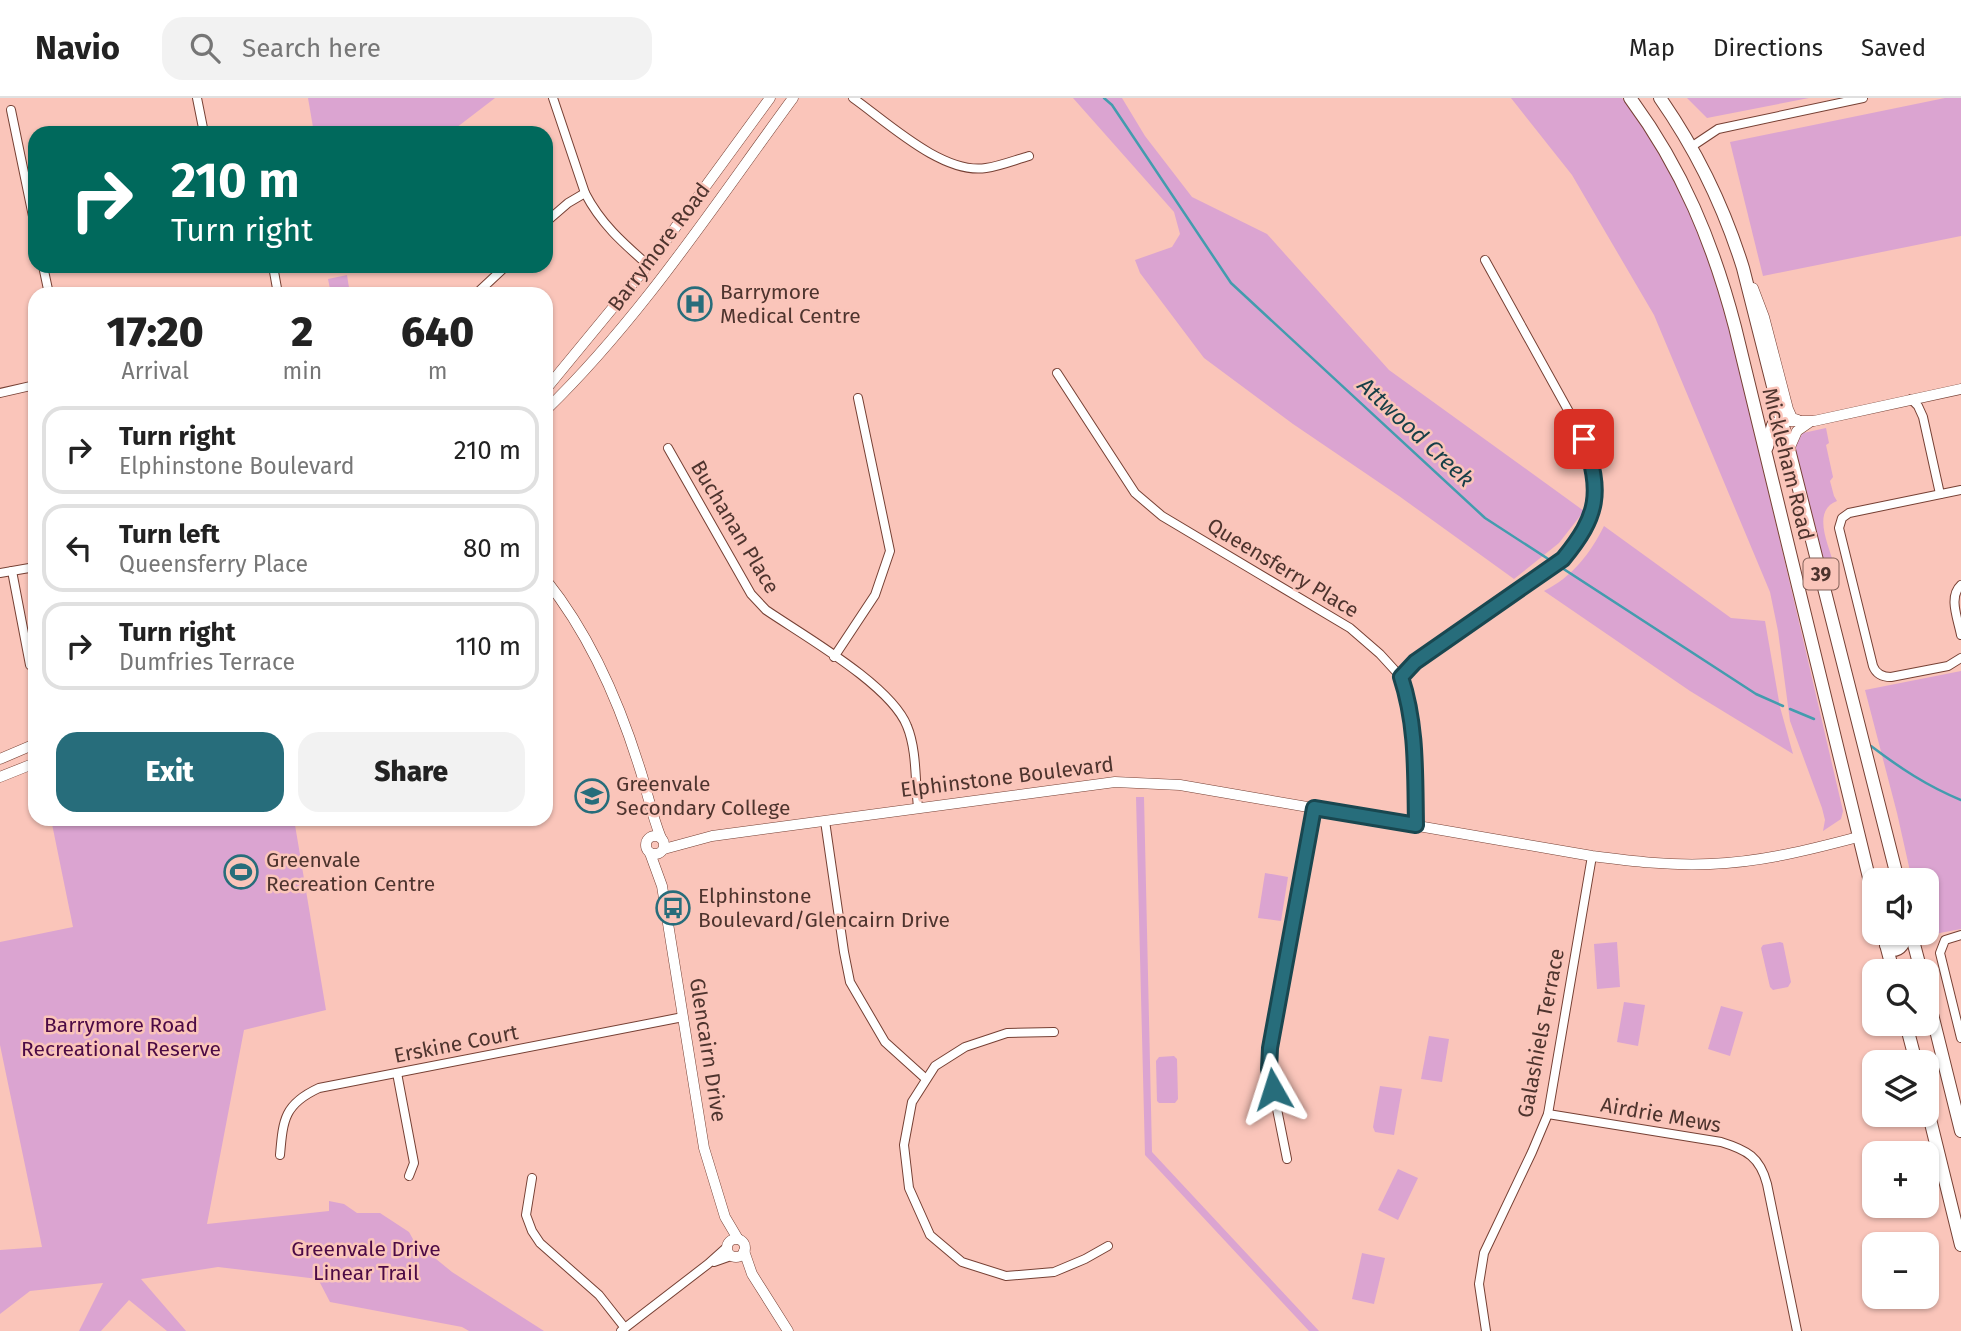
<!DOCTYPE html>
<meta charset="utf-8">
<style>
:root{--surface:#fff;--page:#f2f2f2;--text:#222;--muted:#767676;--line:#e0e0e0;--accent:#276d7b}
body{margin:0;font-family:"Fira Sans",sans-serif;background:var(--page);color:var(--text);height:100vh;display:flex;flex-direction:column;font-size:26px;white-space:nowrap}
*{box-sizing:border-box;margin:0}
p{font-size:23px;color:var(--muted)}
.icon{flex:none;width:38px;height:38px;fill:none;stroke:currentColor;stroke-width:2;stroke-linecap:round;stroke-linejoin:round}
.map{position:relative;flex:1;overflow:hidden}
.panel{position:absolute;left:28px;top:189px;width:525px;height:539px;display:flex;flex-direction:column;background:var(--surface);border-radius:21px;box-shadow:0 2px 5px #0004}
.panel>*{flex:none}
.guide{position:absolute;left:28px;top:28px;width:525px;height:147px;border-radius:21px;box-shadow:0 2px 5px #0004;background:#00695c;color:#fff;overflow:hidden}
.buttons{position:absolute;left:1862px;top:770px;display:grid;gap:14px}
.buttons a{display:grid;place-items:center;width:77px;height:77px;border-radius:14px;background:var(--surface);box-shadow:0 2px 5px #0004;font-size:35px}
.pin{position:absolute;display:grid;place-items:center;width:60px;height:60px;color:#fff;margin:-30px;border-radius:14px;box-shadow:0 4px 10px #0006}
.me{position:absolute;width:77px;margin:-38px;rotate:354deg;stroke-linejoin:round;filter:drop-shadow(0 0 5px #0008)}
.turn{display:flex;align-items:center;gap:24px;height:147px;padding:0 28px;font-size:32px}
.turn .icon{width:91px;height:91px;stroke-width:2.5}
.turn b{display:block;font-size:49px;line-height:60px}
.eta{display:flex;justify-content:space-evenly;align-items:center;height:119px;text-align:center}
.eta b{font-size:42px;font-weight:800;line-height:49px}
.primary-button{display:flex;gap:14px;margin-top:auto;padding:14px 28px}
.primary-button a{flex:1;height:80px;border-radius:21px;background:var(--accent);color:#fff;font-size:28px;font-weight:800;line-height:80px;text-align:center}
.primary-button a+a{background:var(--page);color:var(--text)}
ul{padding:0;list-style:none}
li{display:flex;align-items:center;gap:21px;height:88px;margin:0 14px 10px;padding:0 14px;border:4px solid var(--line);border-radius:21px}
li div{flex:1}
li b{display:block;font-size:26px}
li em{font-style:normal}
header{display:flex;align-items:center;gap:42px;box-sizing:border-box;height:98px;padding:0 35px;background:var(--surface);border-bottom:2px solid var(--line)}
header strong{font-size:33px}
nav{display:flex;gap:38px;margin-inline-start:auto;font-size:24px}
.search{width:490px;height:63px;background:var(--page);display:flex;align-items:center;gap:18px;box-sizing:border-box;padding:0 24px;border-radius:21px;color:var(--muted);font-size:26px}
.map>svg:first-child{display:block}
</style>
<header>
<strong>Navio</strong>
<div class="search"><svg class="icon" aria-label="search" viewBox="0 0 24 24"><circle cx="10" cy="10" r="6"/><path d="M15 15l6 6"/></svg>Search here</div>
<nav><a>Map</a><a>Directions</a><a>Saved</a></nav>
</header>
<div class="map">
<svg width="1961" height="1233" viewBox="0 0 1961 1233">
<rect width="100%" height="100%" fill="#fac5ba"/>
<g fill="#dba4d1">
<path d="M 308,0 L 495,0 L 452,33 L 439,35 L 314,35 Z"/>
<path d="M 1073,0 L 1122,0 L 1145,38 L 1192,99 L 1267,136 L 1389,272 L 1584,413 L 1559,445 L 1514,481 L 1399,398 L 1293,326 L 1204,260 L 1140,175 L 1135,162 L 1172,149 L 1180,136 L 1174,114 Z"/>
<path d="M 1511,0 L 1622,0 C 1707,108 1731,237 1762,368 C 1790,483 1816,598 1843,713 L 1841,721 L 1823,733 L 1825,722 L 1822,710 L 1790,623 L 1778,533 L 1770,494 L 1654,217 L 1572,77 Z"/>
<path d="M 1687,0 L 1809,0 L 1707,20 Z"/>
<path d="M 1945,0 L 1961,0 L 1961,138 L 1763,178 L 1730,44 Z"/>
<path d="M 347,177 L 350,196 L 331,196 L 328,181 Z"/>
<path d="M 1826,330 L 1829,345 L 1826,347 L 1833,379 L 1830,383 L 1834,398 L 1837,403 C 1811,413 1829,447 1834,467 L 1824,469 L 1794,348 L 1803,335 Z"/>
<path d="M 1604,428 L 1731,520 L 1765,523 L 1780,609 L 1793,656 L 1690,593 L 1544,493 C 1572,479 1590,456 1604,428 Z"/>
<path d="M 1961,573 L 1961,831 L 1924,838 L 1924,835 L 1927,835 L 1927,782 L 1912,782 L 1897,715 L 1865,592 Z"/>
<path d="M 1136,699 L 1144,699 L 1152,1054 L 1319,1233 L 1309,1233 L 1145,1057 Z"/>
<path d="M 51,721 L 294,721 L 326,912 L 244,932 L 207,1126 L 329,1113 L 329,1103 L 344,1106 L 357,1115 L 380,1115 L 409,1134 L 414,1143 L 452,1174 L 544,1233 L 469,1233 L 462,1229 L 330,1204 L 318,1181 L 218,1169 L 141,1181 L 186,1233 L 167,1233 L 129,1202 L 101,1233 L 79,1233 L 103,1185 L 30,1193 L 0,1216 L 0,1152 L 42,1149 L 0,947 L 0,844 L 73,829 Z"/>
<path d="M 1265,775 L 1288,779 L 1281,823 L 1258,820 Z"/>
<path d="M 1617,844 L 1620,889 L 1597,891 L 1594,846 Z"/>
<path d="M 1780,844 L 1783,845 L 1791,884 L 1788,889 L 1773,892 L 1770,889 L 1761,850 L 1763,847 Z"/>
<path d="M 1624,904 L 1645,907 L 1638,948 L 1617,944 Z"/>
<path d="M 1721,908 L 1743,914 L 1730,958 L 1708,951 Z"/>
<path d="M 1429,938 L 1449,941 L 1442,984 L 1421,981 Z"/>
<path d="M 1174,958 L 1177,961 L 1178,1001 L 1175,1005 L 1159,1005 L 1157,1003 L 1156,963 L 1159,959 Z"/>
<path d="M 1380,988 L 1402,991 L 1394,1037 L 1375,1034 L 1373,1029 Z"/>
<path d="M 1398,1071 L 1418,1080 L 1398,1122 L 1378,1112 Z"/>
<path d="M 1362,1155 L 1385,1160 L 1374,1206 L 1352,1201 Z"/>
</g>
<g fill="none" stroke-linecap="round" stroke-linejoin="round">
<g stroke="#439cae" stroke-width="2.5">
<path d="M 1104,0 L 1112,7 L 1231,185 L 1485,420 L 1756,596 L 1783,608"/>
<path d="M 1790,611 L 1814,621"/>
<path d="M 1871,648 C 1900,670 1927,688 1961,702"/>
</g>
<defs>
<g id="minor">
<path d="M 197,0 L 204,35"/>
<path d="M 553,0 L 585,95 C 601,126 623,145 648,167"/>
<path d="M 853,0 C 887,24 943,77 986,70 C 1000,68 1015,62 1029,58"/>
<path d="M 11,12 L 35,128"/>
<path d="M 1691,49 L 1718,31 L 1863,0"/>
<path d="M 546,124 L 568,105 L 585,95"/>
<path d="M 43,168 L 49,196"/>
<path d="M 273,168 L 278,196"/>
<path d="M 476,196 L 506,168"/>
<path d="M 1057,275 L 1135,395 L 1162,418 L 1350,530 L 1380,556 L 1401,579 L 1410,607 L 1416,727"/>
<path d="M 0,295 L 35,287"/>
<path d="M 1911,301 L 1918,308 L 1923,319 L 1940,396"/>
<path d="M 668,350 L 751,496 L 766,512 C 804,538 891,587 907,628 C 917,652 915,684 918,709"/>
<path d="M 1961,392 L 1849,415 L 1842,420 L 1839,430 L 1873,568 C 1876,576 1882,579 1891,579 L 1948,568 L 1961,560"/>
<path d="M 12,473 L 30,567"/>
<path d="M 0,475 L 35,469"/>
<path d="M 1961,487 C 1948,499 1958,521 1961,537"/>
<path d="M 834,559 L 875,497 L 890,453 L 858,300"/>
<path d="M 1401,579 L 1415,564 L 1563,461 C 1599,417 1601,396 1584,341 L 1485,162"/>
<path d="M 825,723 L 844,854 L 850,884 L 885,944 L 926,981"/>
<path d="M 1961,837 L 1945,842 L 1940,855 L 1961,940"/>
<path d="M 1054,934 L 1007,935 L 965,949 L 935,968 L 912,1004 L 904,1047 L 909,1090 L 930,1137 L 962,1164 L 1006,1178 L 1054,1174 L 1085,1161 L 1108,1148"/>
<path d="M 397,975 L 414,1065 L 409,1078"/>
<path d="M 1548,1016 L 1721,1044 C 1747,1052 1760,1059 1767,1086 L 1797,1233"/>
<path d="M 280,1057 C 283,1022 284,1006 319,990 L 683,919"/>
<path d="M 1287,1061 L 1269,971 L 1270,950 L 1314,710"/>
<path d="M 532,1080 L 526,1117 L 532,1133 L 540,1145 L 599,1197 L 625,1230"/>
<path d="M 714,1164 L 731,1158"/>
<path d="M 621,1233 L 708,1166 L 727,1149"/>
<path d="M 1486,1233 L 1479,1186 L 1484,1155 L 1532,1054 L 1548,1016 L 1592,758"/>
</g>
<g id="tertiary">
<path d="M 1753,190 L 1764,219 L 1788,311 L 1792,320 L 1798,322"/>
<path d="M 546,291 L 648,167 L 770,0"/>
<path d="M 546,312 C 641,220 715,106 793,0"/>
<path d="M 1783,323 L 1814,323 L 1961,291"/>
<path d="M 1790,349 L 1797,333 L 1810,324"/>
<path d="M 546,482 C 590,537 618,601 639,668 C 647,692 651,715 661,740"/>
<path d="M 0,661 L 35,646"/>
<path d="M 0,679 L 35,665"/>
<circle cx="655" cy="747" r="9"/>
<path d="M 664,751 L 712,738 L 1115,684 L 1180,687 L 1592,758 C 1631,763 1670,768 1710,766 C 1761,764 1809,752 1858,739"/>
<path d="M 650,755 L 662,788 L 704,1050 L 725,1119 L 738,1141"/>
<circle cx="736" cy="1150" r="9"/>
<path d="M 744,1153 L 752,1176 L 788,1233"/>
</g>
<g id="primary">
<path d="M 1630,0 C 1682,70 1713,145 1735,229 L 1874,800"/>
<path d="M 1660,0 C 1697,53 1724,109 1743,170 L 1898,782"/>
<path d="M 1767,349 L 1773,327 L 1783,323"/>
<path d="M 1883,835 L 1893,873"/>
<path d="M 1911,835 L 1921,873"/>
<path d="M 1886,847 L 1891,852 C 1901,853 1905,844 1906,835"/>
<path d="M 1927,896 L 1961,1033"/>
<path d="M 1906,926 L 1916,964"/>
<path d="M 1927,1009 L 1961,1147"/>
</g>
</defs>
<use href="#minor" stroke="#764034" stroke-width="10"/>
<use href="#tertiary" stroke="#764034" stroke-width="11"/>
<use href="#primary" stroke="#764034" stroke-width="14"/>
<use href="#minor" stroke="#fff" stroke-width="8"/>
<use href="#tertiary" stroke="#fff" stroke-width="10"/>
<use href="#primary" stroke="#fff" stroke-width="12"/>
</g>
<g fill="none" stroke-linecap="round" stroke-linejoin="round">
<defs>
<path id="route" d="M 1273,991 L 1269,971 L 1270,950 L 1314,710 L 1416,727 C 1415,677 1417,627 1401,579 L 1415,564 L 1563,461 C 1599,417 1602,395 1584,341"/>
</defs>
<use href="#route" stroke="#194750" stroke-width="18"/>
<use href="#route" stroke="#276d7b" stroke-width="12"/>
</g>
<defs>
<symbol id="hospital-ring" viewBox="-11 -11 22 22"><circle r="9.5" fill="#fac5ba" stroke="#276d7b" stroke-width="1.5"/><path d="M-5-5h3v3.5h4V-5h3V5h-3V1.5h-4V5h-3Z" fill="#276d7b"/></symbol>
<symbol id="school-ring" viewBox="-11 -11 22 22"><circle r="9.5" fill="#fac5ba" stroke="#276d7b" stroke-width="1.5"/><path d="M0-5L7-2L0 1L-7-2ZM-4 1L0 2.5L4 1V4Q0 6-4 4Z" fill="#276d7b"/></symbol>
<symbol id="stadium-ring" viewBox="-11 -11 22 22"><circle r="9.5" fill="#fac5ba" stroke="#276d7b" stroke-width="1.5"/><path d="M0-5a6.5 5 0 1 0 0 10a6.5 5 0 1 0 0-10ZM-3.5-1.8h7v3.6h-7Z" fill="#276d7b"/></symbol>
<symbol id="bus-ring" viewBox="-11 -11 22 22"><circle r="9.5" fill="#fac5ba" stroke="#276d7b" stroke-width="1.5"/><path d="M-5-6H5V4H4V6H2V4H-2V6H-4V4H-5ZM-3.5-4V0h7V-4ZM-3.5 1.2v1.5H-2V1.2ZM2 1.2v1.5H3.5V1.2Z" fill="#276d7b"/></symbol>
</defs>
<g fill-rule="evenodd">
<use href="#hospital-ring" x="676" y="187" width="38" height="38"/>
<use href="#school-ring" x="573" y="679" width="38" height="38"/>
<use href="#stadium-ring" x="222" y="755" width="38" height="38"/>
<use href="#bus-ring" x="654" y="791" width="38" height="38"/>
</g>
<g text-anchor="middle" stroke-width="5" stroke-linejoin="round" paint-order="stroke">
<rect fill="#fac5ba" stroke="#826058" stroke-width="2" x="1803.5" y="460.5" width="35" height="31" rx="5"/>
<g font-size="19" font-weight="bold" fill="#4e342e">
<text x="1821" y="483">39</text>
</g>
<g font-size="21" fill="#4e342e" stroke="#fac5ba">
<text transform="translate(659 149) rotate(-53)" y="7">Barrymore Road</text>
<text transform="translate(1788 366) rotate(76)" y="7">Mickleham Road</text>
<text transform="translate(735 429) rotate(59)" y="7">Buchanan Place</text>
<text transform="translate(1283 470) rotate(31)" y="7">Queensferry Place</text>
<text transform="translate(1007 679) rotate(-7)" y="7">Elphinstone Boulevard</text>
<text transform="translate(1541 935) rotate(-79)" y="7">Galashiels Terrace</text>
<text transform="translate(456 946) rotate(-11)" y="7">Erskine Court</text>
<text transform="translate(708 952) rotate(81)" y="7">Glencairn Drive</text>
<text transform="translate(1661 1017) rotate(10)" y="7">Airdrie Mews</text>
</g>
<g font-size="21" fill="#4e342e" stroke="#fac5ba" text-anchor="start">
<text x="720" y="201">Barrymore<tspan x="720" dy="24">Medical Centre</tspan></text>
<text x="616" y="693">Greenvale<tspan x="616" dy="24">Secondary College</tspan></text>
<text x="266" y="769">Greenvale<tspan x="266" dy="24">Recreation Centre</tspan></text>
<text x="698" y="805">Elphinstone<tspan x="698" dy="24">Boulevard/Glencairn Drive</tspan></text>
</g>
<g font-size="21" fill="#4c0a45" stroke="#fac5ba">
<text x="121" y="934">Barrymore Road<tspan x="121" dy="24">Recreational Reserve</tspan></text>
<text x="366" y="1158">Greenvale Drive<tspan x="366" dy="24">Linear Trail</tspan></text>
</g>
<g font-size="23" font-style="italic" fill="#163f47" stroke="#fac5ba">
<text transform="translate(1416 334) rotate(43)" y="8">Attwood Creek</text>
</g>
</g>
</svg>
<div class="buttons">
<a><svg class="icon" aria-label="sound" viewBox="0 0 24 24"><path d="M4 9h4l5-4v14l-5-4H4zM17 9q2 3 0 6"/></svg></a>
<a><svg class="icon" aria-label="search" viewBox="0 0 24 24"><circle cx="10" cy="10" r="6"/><path d="M15 15l6 6"/></svg></a>
<a><svg class="icon" aria-label="layers" viewBox="0 0 24 24"><path d="M12 4l9 5-9 5-9-5zM3 14l9 5 9-5"/></svg></a>
<a>+</a>
<a>−</a>
</div>
<div class="pin" style="left:1584px;top:341px;background:#d93025"><svg class="icon" aria-label="arrive" viewBox="0 0 24 24"><path d="M6 21V4h12l-3 4 3 4H6"/></svg></div>
<svg class="me" style="left:1273px;top:991px" viewBox="-20 -20 40 40"><path d="M0-17L14 15 0 8-14 15z" fill="#276d7b" stroke="#fff" stroke-width="4"/></svg>
<div class="guide">
<div class="turn"><svg class="icon" aria-label="right" viewBox="0 0 24 24"><path d="M7 20v-9h11M14 6l5 5-5 5"/></svg><div><b>210 m</b>Turn right</div></div>
</div>
<section class="panel">
<div class="eta">
<div><b>17:20</b><p>Arrival</p></div>
<div><b>2</b><p>min</p></div>
<div><b>640</b><p>m</p></div>
</div>
<ul>
<li><svg class="icon" aria-label="right" viewBox="0 0 24 24"><path d="M7 20v-9h11M14 6l5 5-5 5"/></svg><div><b>Turn right</b><p>Elphinstone Boulevard</p></div><em>210 m</em></li>
<li><svg class="icon" aria-label="left" viewBox="0 0 24 24"><path d="M17 20v-9H6M10 6l-5 5 5 5"/></svg><div><b>Turn left</b><p>Queensferry Place</p></div><em>80 m</em></li>
<li><svg class="icon" aria-label="right" viewBox="0 0 24 24"><path d="M7 20v-9h11M14 6l5 5-5 5"/></svg><div><b>Turn right</b><p>Dumfries Terrace</p></div><em>110 m</em></li>
</ul>
<div class="primary-button"><a>Exit</a><a>Share</a></div>
</section>
</div>
